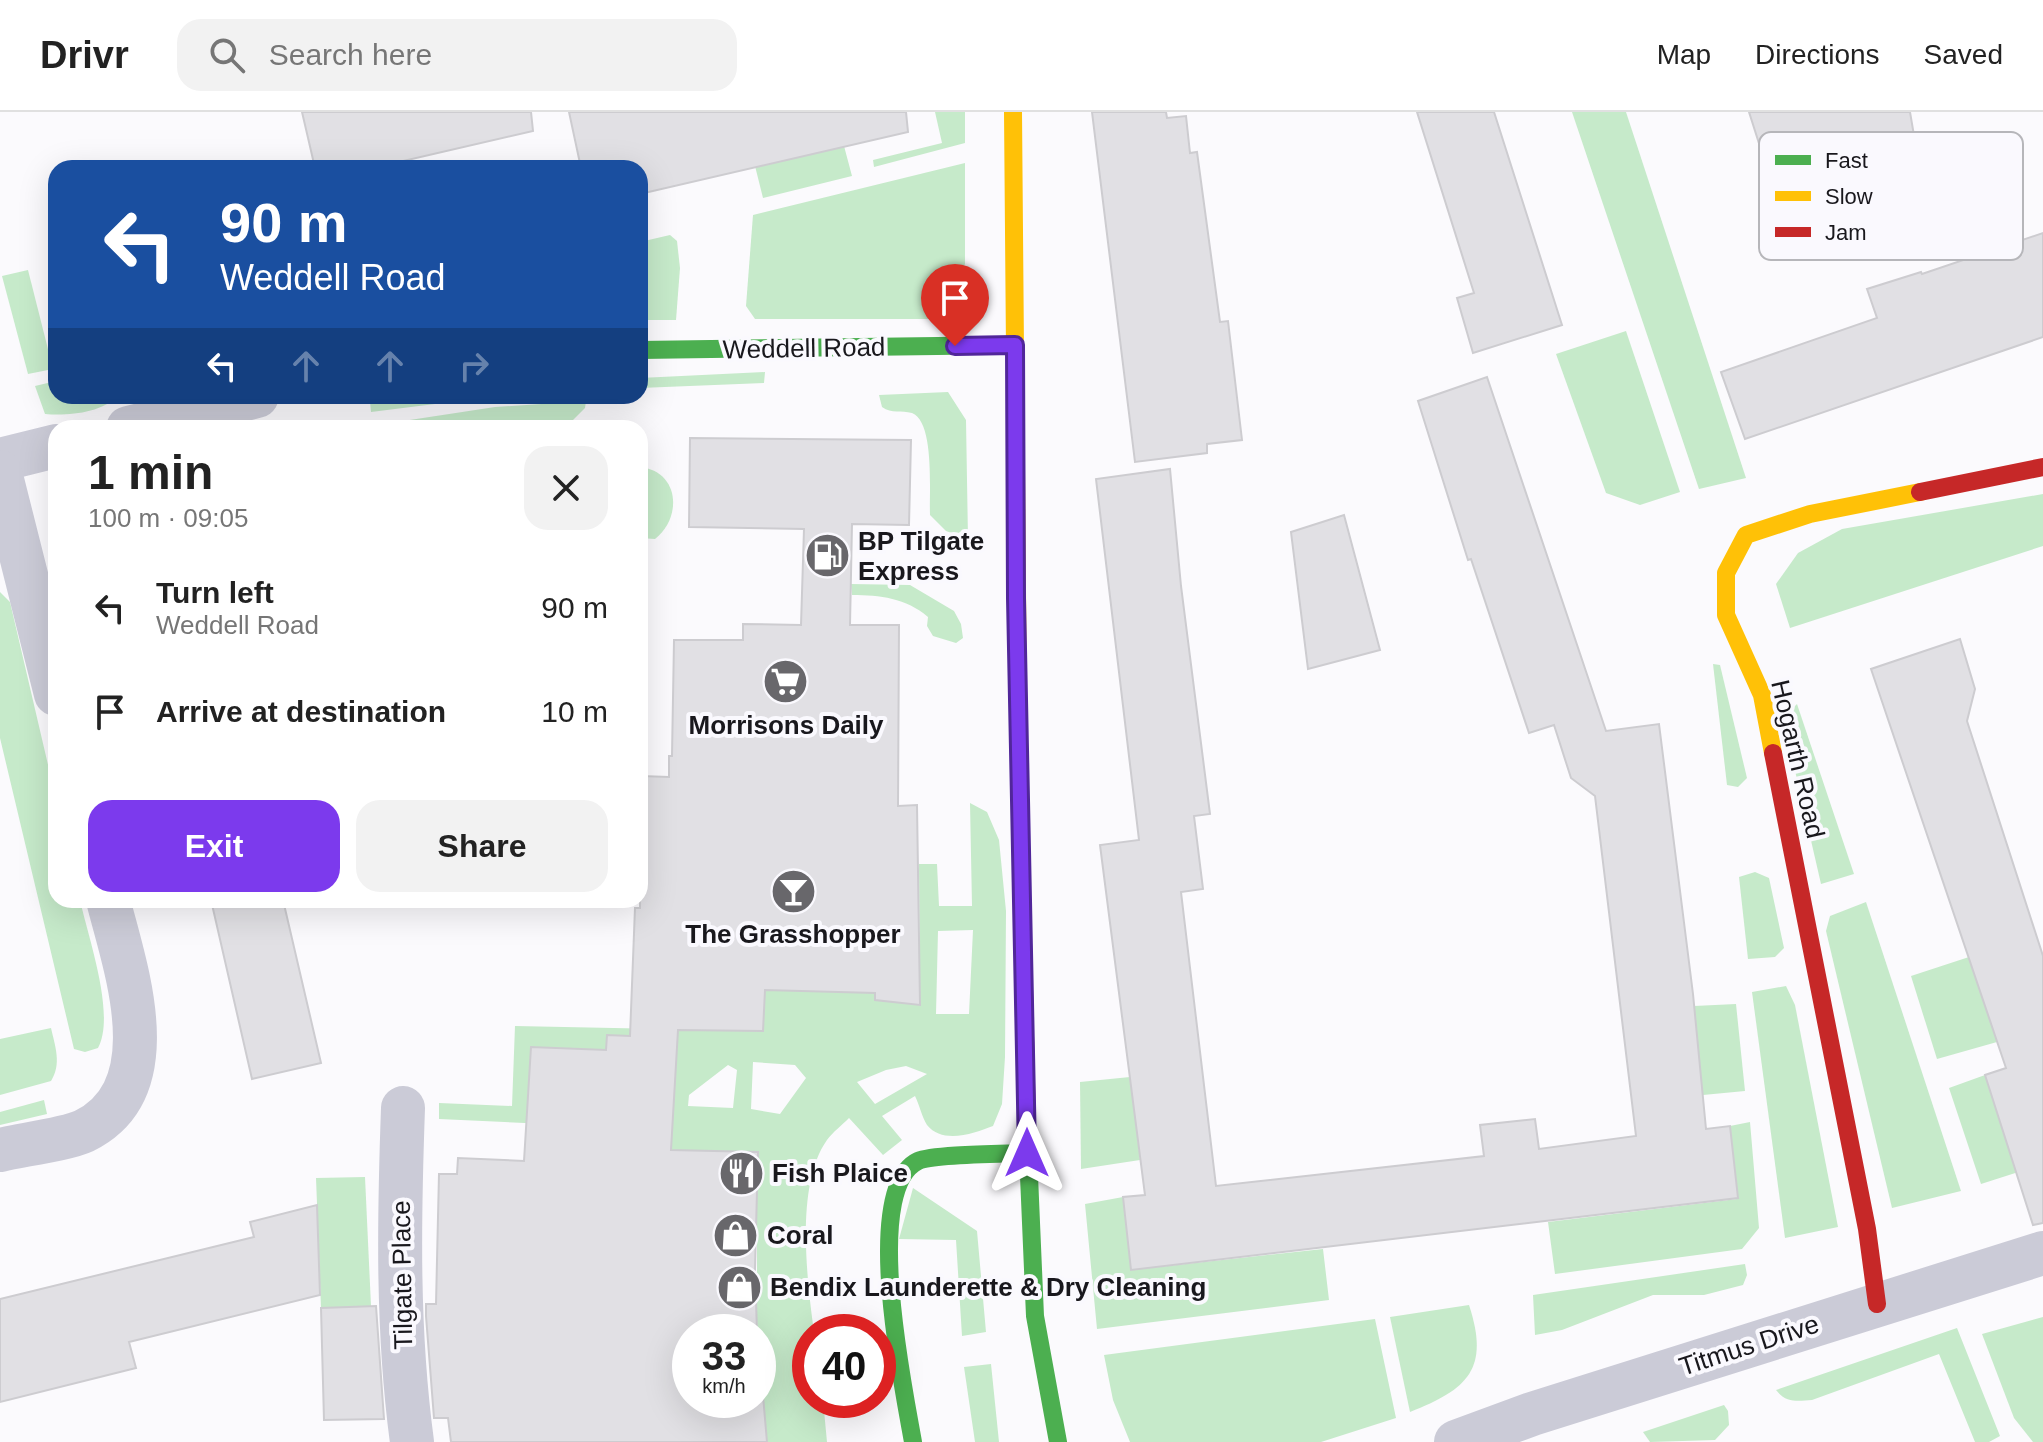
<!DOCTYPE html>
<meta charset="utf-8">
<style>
:root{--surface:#fff;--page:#f2f2f2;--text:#222;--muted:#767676;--line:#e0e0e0;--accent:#7c3aed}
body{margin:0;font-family:Helvetica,sans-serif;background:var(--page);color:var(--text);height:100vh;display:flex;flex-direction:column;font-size:30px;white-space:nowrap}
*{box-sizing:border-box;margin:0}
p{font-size:26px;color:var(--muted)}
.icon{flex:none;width:44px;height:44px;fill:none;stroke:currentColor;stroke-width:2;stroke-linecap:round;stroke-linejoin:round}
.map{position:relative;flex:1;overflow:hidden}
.details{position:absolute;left:48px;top:308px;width:600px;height:488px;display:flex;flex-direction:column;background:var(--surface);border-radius:24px;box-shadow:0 8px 32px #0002}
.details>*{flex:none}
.guide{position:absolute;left:48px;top:48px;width:600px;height:244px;border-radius:24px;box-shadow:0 8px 32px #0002;background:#1a4fa0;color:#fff;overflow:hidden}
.speed{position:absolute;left:672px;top:1202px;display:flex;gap:16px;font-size:40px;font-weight:700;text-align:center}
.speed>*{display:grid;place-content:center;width:104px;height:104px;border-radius:50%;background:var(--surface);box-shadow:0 8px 32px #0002;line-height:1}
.speed small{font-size:20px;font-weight:400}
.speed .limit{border:12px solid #d22;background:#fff;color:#111}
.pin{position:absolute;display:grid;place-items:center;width:68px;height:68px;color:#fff;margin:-82px -34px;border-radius:50% 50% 50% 0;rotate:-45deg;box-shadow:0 0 8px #0007}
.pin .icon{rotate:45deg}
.me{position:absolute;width:88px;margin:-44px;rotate:0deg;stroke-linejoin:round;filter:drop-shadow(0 0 6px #0008)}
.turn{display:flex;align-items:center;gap:28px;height:168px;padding:0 40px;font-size:36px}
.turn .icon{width:104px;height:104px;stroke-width:2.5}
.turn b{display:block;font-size:56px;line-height:68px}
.lanes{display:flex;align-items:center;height:76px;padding:0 40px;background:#0003;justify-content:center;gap:40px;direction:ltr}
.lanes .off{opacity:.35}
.round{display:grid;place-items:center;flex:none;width:84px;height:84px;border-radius:24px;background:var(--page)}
.overview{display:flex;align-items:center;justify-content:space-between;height:136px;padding:0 40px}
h1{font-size:48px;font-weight:600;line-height:60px}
.cta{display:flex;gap:16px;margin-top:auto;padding:16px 40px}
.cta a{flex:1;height:92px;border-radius:24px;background:var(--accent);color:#fff;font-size:32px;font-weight:600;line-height:92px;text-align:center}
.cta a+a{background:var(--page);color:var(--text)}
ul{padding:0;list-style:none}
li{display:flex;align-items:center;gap:24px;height:104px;padding:0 40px}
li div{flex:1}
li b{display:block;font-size:30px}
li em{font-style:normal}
header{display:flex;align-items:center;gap:48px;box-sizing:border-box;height:112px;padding:0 40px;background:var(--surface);border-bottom:2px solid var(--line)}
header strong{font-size:38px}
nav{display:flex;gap:44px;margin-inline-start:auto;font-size:28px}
.search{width:560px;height:72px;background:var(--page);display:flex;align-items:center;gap:20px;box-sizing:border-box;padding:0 28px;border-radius:24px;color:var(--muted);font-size:30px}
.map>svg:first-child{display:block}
</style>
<header>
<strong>Drivr</strong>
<div class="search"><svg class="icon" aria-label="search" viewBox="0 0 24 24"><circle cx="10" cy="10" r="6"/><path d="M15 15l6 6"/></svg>Search here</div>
<nav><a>Map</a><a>Directions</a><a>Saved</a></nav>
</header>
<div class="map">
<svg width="2043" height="1330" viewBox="0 0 2043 1330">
<rect width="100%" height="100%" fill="#fbfafd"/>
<g fill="#c6eaca" fill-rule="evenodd">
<path d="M 935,0 L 965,0 L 965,31 L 874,55 L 873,48 L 942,31 Z"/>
<path d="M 1572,0 L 1626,0 L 1746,366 L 1699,377 Z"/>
<path d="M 844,34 L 852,64 L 763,86 L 755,54 Z"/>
<path d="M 965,51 L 965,152 L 938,207 L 755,207 L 746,194 L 753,103 Z"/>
<path d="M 670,123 L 677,129 L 680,156 L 676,208 L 640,208 L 640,130 Z"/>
<path d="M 28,158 L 53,257 L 28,262 L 2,164 Z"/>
<path d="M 1626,219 L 1680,380 L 1640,393 L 1606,381 L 1556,242 Z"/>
<path d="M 765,260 L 764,271 L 640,276 L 640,266 Z"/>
<path d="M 56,269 L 56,284 L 118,284 C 101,301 68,304 45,302 L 35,274 Z"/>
<path d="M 948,280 L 966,308 L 968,427 L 946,419 L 930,403 C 929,381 935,310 912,301 C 901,298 892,302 882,295 L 879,283 Z"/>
<path d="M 413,284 L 499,284 L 371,300 L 370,289 Z"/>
<path d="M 586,289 L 585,296 L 565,316 L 377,316 L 377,313 L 495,295 Z"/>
<path d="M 640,355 C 679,359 683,405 655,427 L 640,426 Z"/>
<path d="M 2043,382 L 2043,434 L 1790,516 L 1776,472 L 1798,441 L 1842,417 Z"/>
<path d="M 851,472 L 910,473 L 954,499 L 961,512 L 963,526 L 956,531 L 933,524 L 927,514 L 928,505 C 906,486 880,483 852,483 Z"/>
<path d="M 0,480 L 10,490 L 56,687 L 56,788 L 80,788 C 88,825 116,903 98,936 L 85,940 L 74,937 L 0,626 Z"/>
<path d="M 1713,552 L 1720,553 L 1747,666 L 1738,675 L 1727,673 Z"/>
<path d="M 1797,592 L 1854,762 L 1821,772 L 1785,615 L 1791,598 Z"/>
<path d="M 970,691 L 987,700 L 999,728 L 1006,799 L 1005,945 L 1002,992 L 993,1014 C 975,1021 943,1033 927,1013 C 922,1005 919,992 915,984 L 882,1004 L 902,1028 L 883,1043 L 849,1006 C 842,1013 833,1020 827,1028 C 795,1073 807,1168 814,1220 L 810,1220 L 810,1288 L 823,1288 L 827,1330 L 767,1330 L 757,1209 L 757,1041 L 618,1036 L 591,1014 L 439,1007 L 439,991 L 512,994 L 515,914 L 762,919 L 765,878 L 875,881 L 875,888 L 920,892 L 919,752 L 937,752 L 939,794 L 972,794 ZM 973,818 L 969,902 L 936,902 L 938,819 ZM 607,924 L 677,927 L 604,998 ZM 531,935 L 580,937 L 577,998 L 527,995 ZM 753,950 L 795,953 L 806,966 L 780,1002 L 751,997 ZM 728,953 L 737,958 L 733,996 L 688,994 L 689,983 ZM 906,954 L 927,962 L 875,992 L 857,970 L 886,958 Z"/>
<path d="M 1755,760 L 1769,766 L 1784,836 L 1775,845 L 1748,847 L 1739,765 Z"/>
<path d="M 1866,790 L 1961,1079 L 1892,1096 L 1826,819 L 1830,804 Z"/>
<path d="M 1969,845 L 1997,930 L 1937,947 L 1911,864 Z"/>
<path d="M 1786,874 L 1795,893 L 1838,1115 L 1785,1126 L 1752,880 Z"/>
<path d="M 1736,892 L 1745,979 L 1703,983 L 1694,894 Z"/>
<path d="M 51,916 C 55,934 62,952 51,969 L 0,983 L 0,927 Z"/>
<path d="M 1985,963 L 2008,1033 L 2043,1052 L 1981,1072 L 1949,976 Z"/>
<path d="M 1130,965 L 1140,1048 L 1081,1057 L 1080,970 Z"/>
<path d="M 44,988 L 47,1002 L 0,1013 L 0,1000 Z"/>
<path d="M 1750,1010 L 1759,1116 L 1742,1137 L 1555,1162 L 1548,1110 L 1737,1087 L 1730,1014 Z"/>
<path d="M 365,1065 L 371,1194 L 321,1196 L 316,1066 Z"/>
<path d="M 913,1076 L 977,1119 L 986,1220 L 962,1224 L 956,1128 L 899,1127 Z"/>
<path d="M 1123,1085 L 1131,1158 L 1323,1137 L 1329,1188 L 1097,1217 L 1085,1092 Z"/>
<path d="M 1745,1152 L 1747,1163 L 1743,1173 L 1704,1183 L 1653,1183 L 1562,1218 L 1535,1223 L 1533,1183 Z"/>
<path d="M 1469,1193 C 1490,1257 1468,1277 1410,1300 L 1390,1205 Z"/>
<path d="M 2043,1205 L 2043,1330 L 2033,1330 L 2014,1306 L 1982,1222 Z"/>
<path d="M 1375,1207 L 1396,1306 L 1321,1330 L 1130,1330 L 1113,1288 L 1104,1243 Z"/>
<path d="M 1957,1216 L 2000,1324 L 1989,1330 L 1975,1330 L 1939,1242 L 1812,1288 C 1797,1289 1786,1291 1776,1278 Z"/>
<path d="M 991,1252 L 999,1330 L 975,1330 L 964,1255 Z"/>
<path d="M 1724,1293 L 1728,1299 L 1729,1313 L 1715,1328 L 1650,1330 L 1643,1320 Z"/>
</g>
<g fill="#e1e0e4" stroke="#cdccd0" stroke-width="2">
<path d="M 302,0 L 531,0 L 533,19 L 373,56 L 315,56 Z"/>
<path d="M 569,0 L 906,0 L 908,20 L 640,82 L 640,56 L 581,56 Z"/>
<path d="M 1092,0 L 1166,0 L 1167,6 L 1186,4 L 1190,41 L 1197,40 L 1220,210 L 1228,209 L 1242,328 L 1207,332 L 1207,341 L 1135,350 Z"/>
<path d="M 1417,0 L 1494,0 L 1562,213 L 1473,241 L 1457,186 L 1474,181 Z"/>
<path d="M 1749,0 L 1910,0 L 1918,47 L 1778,91 Z"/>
<path d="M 2043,121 L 2043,225 L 1745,327 L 1721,260 L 1877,206 L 1867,177 L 1921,160 L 1922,162 Z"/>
<path d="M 1487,265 L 1606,619 L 1659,612 L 1693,882 L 1706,1017 L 1730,1014 L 1738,1086 L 1131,1158 L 1123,1085 L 1145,1083 L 1100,733 L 1139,728 L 1096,367 L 1170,357 L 1181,474 L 1210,702 L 1194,704 L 1203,777 L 1181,780 L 1216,1074 L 1484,1044 L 1480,1013 L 1535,1007 L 1539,1037 L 1636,1024 L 1595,684 L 1571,666 L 1554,613 L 1529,621 L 1471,447 L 1468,448 L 1418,289 Z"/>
<path d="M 690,326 L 911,328 L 909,413 L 852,412 L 850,513 L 899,513 L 898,694 L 917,693 L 920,893 L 875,888 L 875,881 L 765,878 L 763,919 L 678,918 L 671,1038 L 758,1040 L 755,1157 L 757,1220 L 690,1220 L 690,1288 L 758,1288 L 758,1226 L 767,1330 L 451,1330 L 448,1306 L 434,1306 L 426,1204 L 426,1192 L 436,1192 L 439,1062 L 457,1062 L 458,1046 L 524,1049 L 531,935 L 606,938 L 607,923 L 630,924 L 635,796 L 640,796 L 641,664 L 669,665 L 669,644 L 672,644 L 674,528 L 743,528 L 743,512 L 801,513 L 804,417 L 689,415 Z"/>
<path d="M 1344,403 L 1380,538 L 1308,557 L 1291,420 Z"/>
<path d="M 1960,527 L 1975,577 L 1967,609 L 2043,844 L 2043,1111 L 2033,1113 L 1985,963 L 2006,956 L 1871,557 Z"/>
<path d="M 211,788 L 283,788 L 321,951 L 252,967 Z"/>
<path d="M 317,1093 L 320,1183 L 129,1230 L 136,1256 L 0,1290 L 0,1187 L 254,1125 L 250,1110 Z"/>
<path d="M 376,1194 L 384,1307 L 324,1308 L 321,1196 Z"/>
</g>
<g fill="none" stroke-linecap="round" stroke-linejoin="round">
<g stroke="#cbcbd7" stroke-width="44">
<path d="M 128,316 L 257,284"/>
<path d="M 0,348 L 56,334"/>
<path d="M 0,360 L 56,582"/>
<path d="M 403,996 C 399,1108 397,1219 412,1330"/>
<path d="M 0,1038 C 21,1033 67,1027 84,1019 C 169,977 126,858 108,788"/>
<path d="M 1456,1330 L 1532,1302 L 2043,1141"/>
</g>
<g stroke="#4caf50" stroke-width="18">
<path d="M 640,238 L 1015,233"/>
<path d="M 1027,1017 L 1035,1204 L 1058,1330"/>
<path d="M 913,1330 C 904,1278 861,1076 918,1049 C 933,1042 1006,1042 1027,1041"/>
</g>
<g stroke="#ffc107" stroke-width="18">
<path d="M 1013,0 L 1018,597"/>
<path d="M 1773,641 L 1762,583 L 1726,503 L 1726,461 L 1746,423 L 1810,402 L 1920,380"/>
</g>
<g stroke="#c62828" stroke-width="18">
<path d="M 1920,380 L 2043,355"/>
<path d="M 1018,597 L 1027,1017"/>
<path d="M 1773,641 L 1867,1117 L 1877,1192"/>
</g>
</g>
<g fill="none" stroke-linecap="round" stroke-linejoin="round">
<defs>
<path id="route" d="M 955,234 L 1015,233 L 1016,486 L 1027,1041"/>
</defs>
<use href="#route" stroke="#51269a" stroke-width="20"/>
<use href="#route" stroke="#7c3aed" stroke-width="14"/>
</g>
<defs>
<symbol id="fuel-disc" viewBox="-11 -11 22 22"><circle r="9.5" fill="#68676b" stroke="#faf9fe"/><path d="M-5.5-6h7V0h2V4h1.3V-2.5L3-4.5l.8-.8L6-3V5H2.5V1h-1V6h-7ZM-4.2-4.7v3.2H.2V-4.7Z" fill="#fff"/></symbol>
<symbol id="supermarket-disc" viewBox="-11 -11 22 22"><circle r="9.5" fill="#68676b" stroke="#faf9fe"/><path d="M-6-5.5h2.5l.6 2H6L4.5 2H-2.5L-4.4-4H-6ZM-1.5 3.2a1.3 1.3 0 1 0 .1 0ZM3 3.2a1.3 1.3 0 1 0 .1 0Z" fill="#fff"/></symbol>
<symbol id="bar-disc" viewBox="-11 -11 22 22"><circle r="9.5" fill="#68676b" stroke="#faf9fe"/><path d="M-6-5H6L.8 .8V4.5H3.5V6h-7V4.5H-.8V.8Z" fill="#fff"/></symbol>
<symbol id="restaurant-disc" viewBox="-11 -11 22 22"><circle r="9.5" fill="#68676b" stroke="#faf9fe"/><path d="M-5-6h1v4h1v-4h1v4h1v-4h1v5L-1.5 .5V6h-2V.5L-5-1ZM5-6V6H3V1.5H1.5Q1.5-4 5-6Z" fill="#fff"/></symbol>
<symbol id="shop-disc" viewBox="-11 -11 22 22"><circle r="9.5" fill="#68676b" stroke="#faf9fe"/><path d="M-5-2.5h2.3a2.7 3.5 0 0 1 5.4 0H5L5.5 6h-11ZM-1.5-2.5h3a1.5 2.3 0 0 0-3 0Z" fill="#fff"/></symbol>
</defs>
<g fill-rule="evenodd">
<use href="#fuel-disc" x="802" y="418" width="51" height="51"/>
<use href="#supermarket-disc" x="760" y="544" width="51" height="51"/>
<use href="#bar-disc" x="768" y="754" width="51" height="51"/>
<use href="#restaurant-disc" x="716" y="1036" width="51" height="51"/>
<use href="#shop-disc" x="710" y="1098" width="51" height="51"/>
<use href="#shop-disc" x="714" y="1150" width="51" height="51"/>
</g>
<g text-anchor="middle" stroke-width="8" stroke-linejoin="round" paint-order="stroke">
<g font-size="26" fill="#19181d" stroke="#faf9fe">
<text transform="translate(804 236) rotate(-1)" y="9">Weddell Road</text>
<text transform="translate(1798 647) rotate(77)" y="9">Hogarth Road</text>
<text transform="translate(402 1163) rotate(-91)" y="9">Tilgate Place</text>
<text transform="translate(1749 1233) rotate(-18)" y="9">Titmus Drive</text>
</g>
<g font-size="26" font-weight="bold" fill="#19181d" stroke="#faf9fe" text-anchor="start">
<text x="858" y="438">BP Tilgate<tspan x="858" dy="30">Express</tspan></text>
<text x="786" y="622" text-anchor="middle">Morrisons Daily</text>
<text x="793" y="831" text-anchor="middle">The Grasshopper</text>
<text x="772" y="1070">Fish Plaice</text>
<text x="767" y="1132">Coral</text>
<text x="770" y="1184">Bendix Launderette &amp; Dry Cleaning</text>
</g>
</g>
<rect x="1759" y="20" width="264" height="128" rx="12" fill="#faf9fe" stroke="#b6b6ba" stroke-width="2"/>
<rect x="1775" y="43" width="36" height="10" fill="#4caf50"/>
<rect x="1775" y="79" width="36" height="10" fill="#ffc107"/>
<rect x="1775" y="115" width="36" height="10" fill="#c62828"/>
<g font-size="22" fill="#19181d">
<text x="1825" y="56">Fast</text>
<text x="1825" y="92">Slow</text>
<text x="1825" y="128">Jam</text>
</g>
</svg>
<div class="speed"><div>33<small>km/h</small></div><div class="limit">40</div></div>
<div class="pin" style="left:955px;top:234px;background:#d93025"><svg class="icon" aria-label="arrive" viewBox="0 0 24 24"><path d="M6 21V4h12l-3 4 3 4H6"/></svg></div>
<svg class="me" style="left:1027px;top:1041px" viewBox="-20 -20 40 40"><path d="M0-17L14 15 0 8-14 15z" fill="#7c3aed" stroke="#fff" stroke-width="4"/></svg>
<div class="guide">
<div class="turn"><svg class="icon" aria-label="left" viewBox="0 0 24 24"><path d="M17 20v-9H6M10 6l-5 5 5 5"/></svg><div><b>90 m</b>Weddell Road</div></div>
<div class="lanes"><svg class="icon" aria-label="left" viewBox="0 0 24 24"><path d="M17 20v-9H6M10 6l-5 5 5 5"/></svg><svg class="icon off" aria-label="ahead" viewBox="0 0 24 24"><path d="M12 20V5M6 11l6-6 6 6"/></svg><svg class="icon off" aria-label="ahead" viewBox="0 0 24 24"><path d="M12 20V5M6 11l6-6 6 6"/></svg><svg class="icon off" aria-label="right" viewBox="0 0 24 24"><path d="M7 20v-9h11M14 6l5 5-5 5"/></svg></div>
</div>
<section class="details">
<div class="overview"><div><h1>1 min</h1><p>100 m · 09:05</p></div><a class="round"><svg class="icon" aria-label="close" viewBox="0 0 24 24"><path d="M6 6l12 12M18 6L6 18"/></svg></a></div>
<ul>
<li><svg class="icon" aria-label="left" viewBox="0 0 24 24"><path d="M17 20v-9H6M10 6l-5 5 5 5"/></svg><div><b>Turn left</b><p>Weddell Road</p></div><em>90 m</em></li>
<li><svg class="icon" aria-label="arrive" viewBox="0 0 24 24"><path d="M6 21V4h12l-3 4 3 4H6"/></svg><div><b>Arrive at destination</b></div><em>10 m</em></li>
</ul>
<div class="cta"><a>Exit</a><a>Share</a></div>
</section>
</div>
